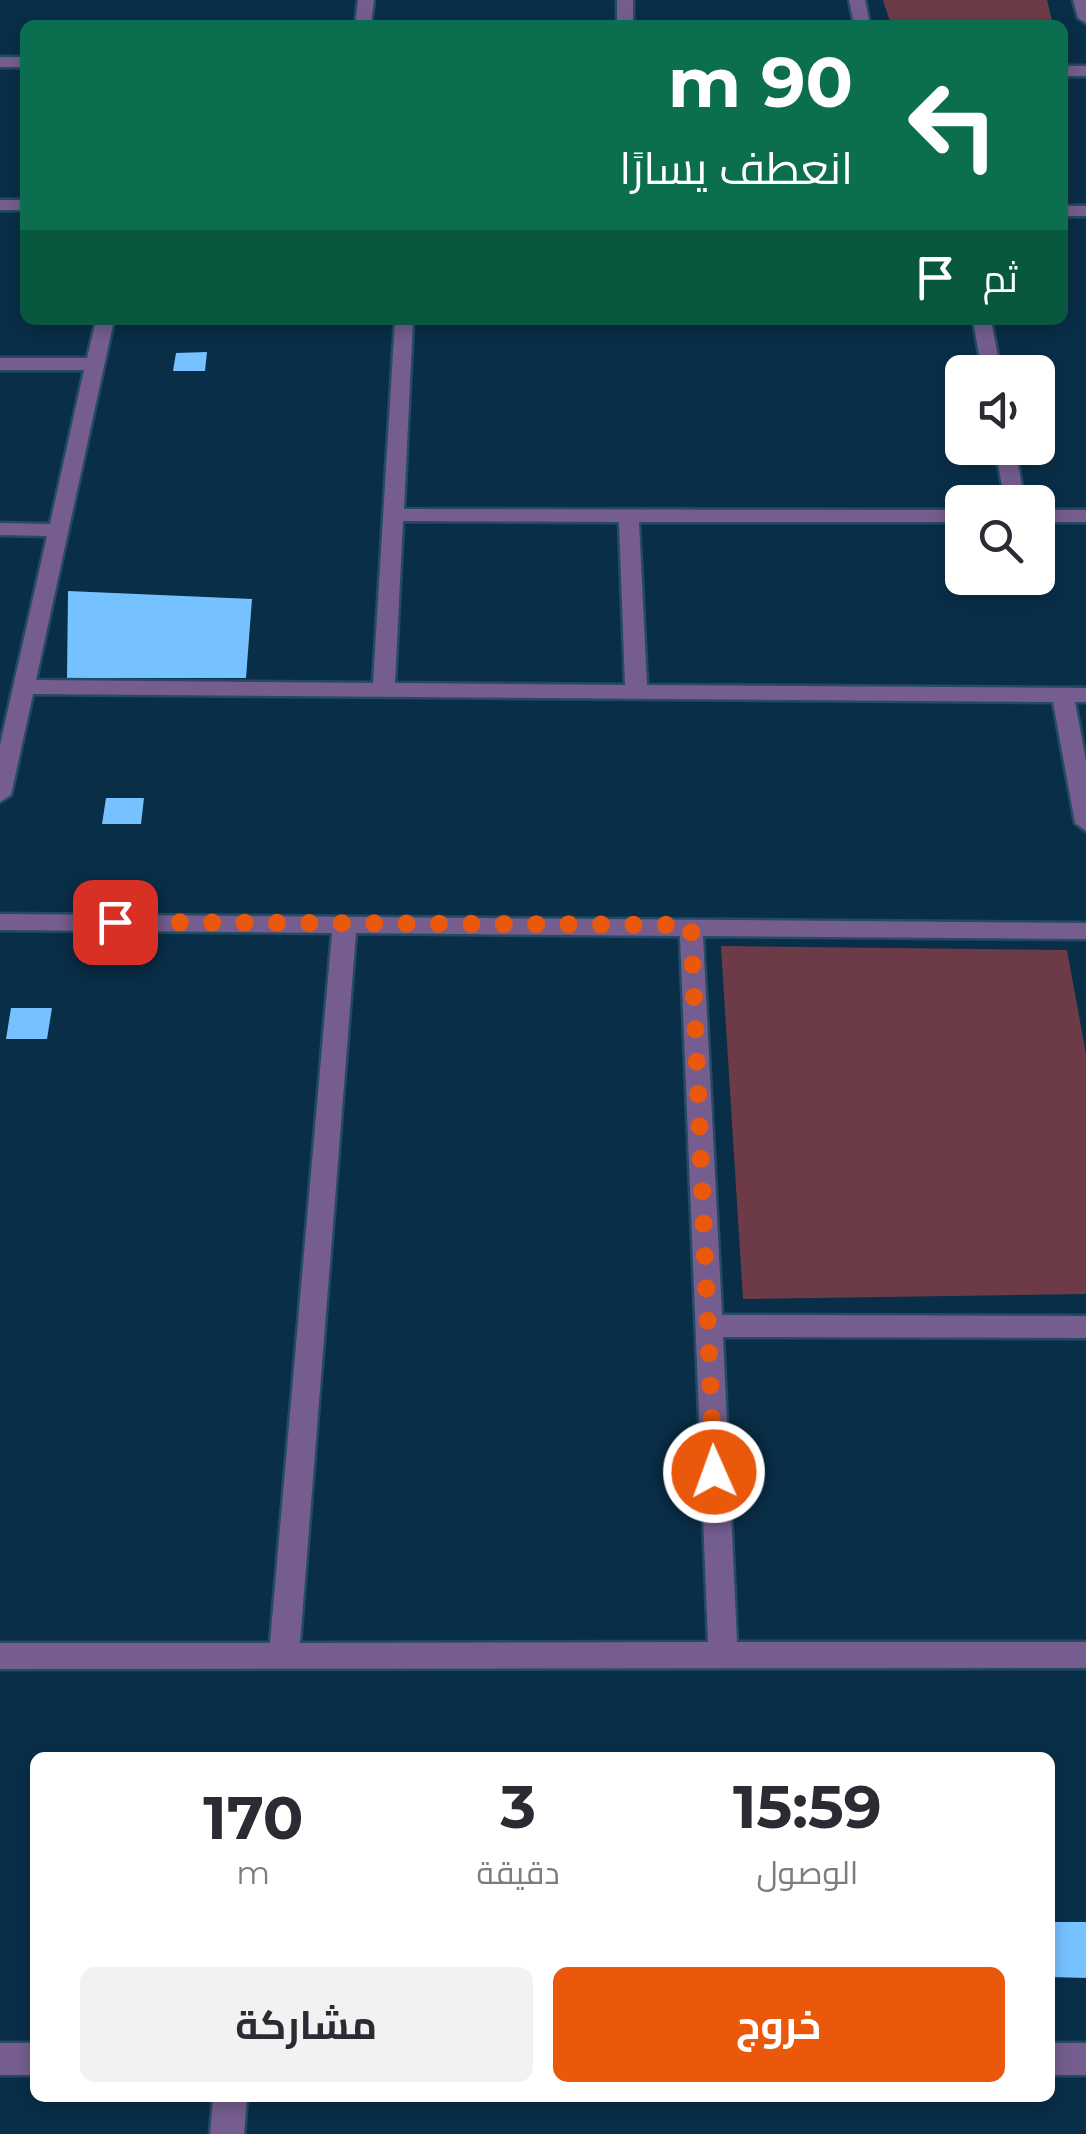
<!DOCTYPE html>
<html lang="ar">
<meta charset="utf-8">
<style>
:root{--surface:#fff;--page:#f2f2f3;--text:#2b2b33;--muted:#7c7c81;--accent:#ea580c}
body{margin:0;font-family:Montserrat,Cairo,sans-serif;background:var(--page);color:var(--text);direction:rtl;height:100vh;display:flex;flex-direction:column;font-size:38px;white-space:nowrap}
*{box-sizing:border-box;margin:0}
p{font-size:32px;color:var(--muted)}
.icon{flex:none;width:55px;height:55px;fill:none;stroke:currentColor;stroke-width:2;stroke-linecap:round;stroke-linejoin:round}
.map{position:relative;flex:1;overflow:hidden;direction:ltr}
.sheet{position:absolute;left:30px;top:1752px;width:1025px;height:350px;display:flex;flex-direction:column;background:var(--surface);border-radius:15px;box-shadow:0 5px 15px #0003;direction:rtl}
.sheet>*{flex:none}
.hud{position:absolute;left:20px;top:20px;width:1048px;height:305px;border-radius:15px;box-shadow:0 5px 15px #0003;direction:rtl;background:#0b6e4f;color:#fff;overflow:hidden}
.tools{position:absolute;left:945px;top:355px;display:grid;gap:20px}
.tools a{display:grid;place-items:center;width:110px;height:110px;border-radius:15px;background:var(--surface);box-shadow:0 5px 15px #0003;font-size:50px}
.pin{position:absolute;display:grid;place-items:center;width:85px;height:85px;color:#fff;margin:-42px;border-radius:20px;box-shadow:0 5px 15px #0006}
.me{position:absolute;width:110px;margin:-55px;rotate:358deg;stroke-linejoin:round;filter:drop-shadow(0 0 8px #0008)}
.turn{display:flex;align-items:center;gap:35px;height:210px;padding:0 50px;font-size:45px}
.turn .icon{width:130px;height:130px;stroke-width:2.5}
.turn b{display:block;font-size:70px;line-height:85px}
.then{display:flex;align-items:center;height:95px;padding:0 50px;background:#0003;gap:20px;font-size:38px}
.eta{display:flex;justify-content:space-evenly;align-items:center;height:170px;text-align:center}
.eta b{font-size:60px;font-weight:700;line-height:70px}
.button{display:flex;gap:20px;margin-top:auto;padding:20px 50px}
.button a{flex:1;height:115px;border-radius:15px;background:var(--accent);color:#fff;font-size:40px;font-weight:700;line-height:115px;text-align:center}
.button a+a{background:var(--page);color:var(--text)}
.map>svg:first-child{display:block}
</style>
<div class="map">
<svg width="1086" height="2134" viewBox="0 0 1086 2134">
<rect width="100%" height="100%" fill="#092e48"/>
<g fill="#6d3b47">
<path d="M 883,0 L 1047,0 L 1053,25 L 891,25 Z"/>
<path d="M 721,946 L 1067,950 L 1086,1054 L 1086,1294 L 743,1299 Z"/>
</g>
<g fill="#76c1ff">
<path d="M 207,352 L 205,371 L 173,371 L 176,353 Z"/>
<path d="M 68,591 L 252,599 L 246,678 L 67,678 Z"/>
<path d="M 106,798 L 144,798 L 141,824 L 102,824 Z"/>
<path d="M 11,1008 L 52,1008 L 47,1039 L 6,1039 Z"/>
<path d="M 1050,1922 L 1086,1922 L 1086,1978 L 1050,1977 Z"/>
</g>
<g fill="none" stroke-linecap="round" stroke-linejoin="round">
<defs>
<g id="minor">
<path d="M 358,0 L 374,0 L 371,25 L 355,25 Z"/>
<rect x="617" y="0" width="16" height="25"/>
<path d="M 849,0 L 865,0 L 870,25 L 854,25 Z"/>
<path d="M 1073,0 L 1086,0 L 1086,23 L 1078,18 Z"/>
<rect x="0" y="57" width="25" height="10"/>
<rect x="1062" y="66" width="24" height="10"/>
<rect x="0" y="200" width="25" height="10"/>
<rect x="1062" y="206" width="24" height="10"/>
<path d="M 96,320 L 114,320 L 36,680 L 373,683 L 395,320 L 413,320 L 404,509 L 962,510 L 962,522 L 639,522 L 647,685 L 1086,688 L 1086,702 L 1075,702 L 1086,761 L 1086,831 L 1075,823 L 1053,702 L 33,694 L 11,795 L 0,802 L 0,745 L 47,536 L 0,535 L 0,523 L 50,524 L 84,370 L 0,370 L 0,358 L 87,358 ZM 403,521 L 619,522 L 625,685 L 395,683 Z"/>
<path d="M 973,320 L 991,320 L 1001,372 L 982,372 Z"/>
<path d="M 995,448 L 1015,448 L 1025,502 L 1005,502 Z"/>
<rect x="1038" y="510" width="48" height="12"/>
<path d="M 0,914 L 1086,923 L 1086,939 L 703,936 L 722,1315 L 1086,1316 L 1086,1338 L 723,1337 L 737,1642 L 1086,1642 L 1086,1668 L 0,1669 L 0,1643 L 270,1643 L 332,933 L 0,930 ZM 356,933 L 680,936 L 708,1642 L 300,1643 Z"/>
<rect x="0" y="2043" width="35" height="32"/>
<rect x="1050" y="2043" width="36" height="32"/>
<path d="M 213,2098 L 247,2098 L 244,2134 L 210,2134 Z"/>
</g>
</defs>
<use href="#minor" stroke="#254a64" stroke-width="5"/>
<use href="#minor" fill="#755e8f" fill-rule="evenodd"/>
</g>
<g fill="none" stroke-linecap="round" stroke-linejoin="round">
<path stroke="#ea580c" stroke-width="18" stroke-dasharray="0 32.4" d="M 115,922 L 691,925 L 714,1472"/>
</g>
</svg>
<div class="tools">
<a><svg class="icon" aria-label="sound" viewBox="0 0 24 24"><path d="M4 9h4l5-4v14l-5-4H4zM17 9q2 3 0 6"/></svg></a>
<a><svg class="icon" aria-label="search" viewBox="0 0 24 24"><circle cx="10" cy="10" r="6"/><path d="M15 15l6 6"/></svg></a>
</div>
<div class="pin" style="left:115px;top:922px;background:#d93025"><svg class="icon" aria-label="arrive" viewBox="0 0 24 24"><path d="M6 21V4h12l-3 4 3 4H6"/></svg></div>
<svg class="me" style="left:714px;top:1472px" viewBox="-20 -20 40 40"><circle r="17" fill="#ea580c" stroke="#fff" stroke-width="3"/><path d="M0-11L8 9 0 5-8 9z" fill="#fff"/></svg>
<div class="hud">
<div class="turn"><svg class="icon" aria-label="left" viewBox="0 0 24 24"><path d="M17 20v-9H6M10 6l-5 5 5 5"/></svg><div><b>90 m</b>انعطف يسارًا</div></div>
<div class="then">ثم<svg class="icon" aria-label="arrive" viewBox="0 0 24 24"><path d="M6 21V4h12l-3 4 3 4H6"/></svg></div>
</div>
<section class="sheet">
<div class="eta">
<div><b>15:59</b><p>الوصول</p></div>
<div><b>3</b><p>دقيقة</p></div>
<div><b>170</b><p>m</p></div>
</div>
<div class="button"><a>خروج</a><a>مشاركة</a></div>
</section>
</div>
